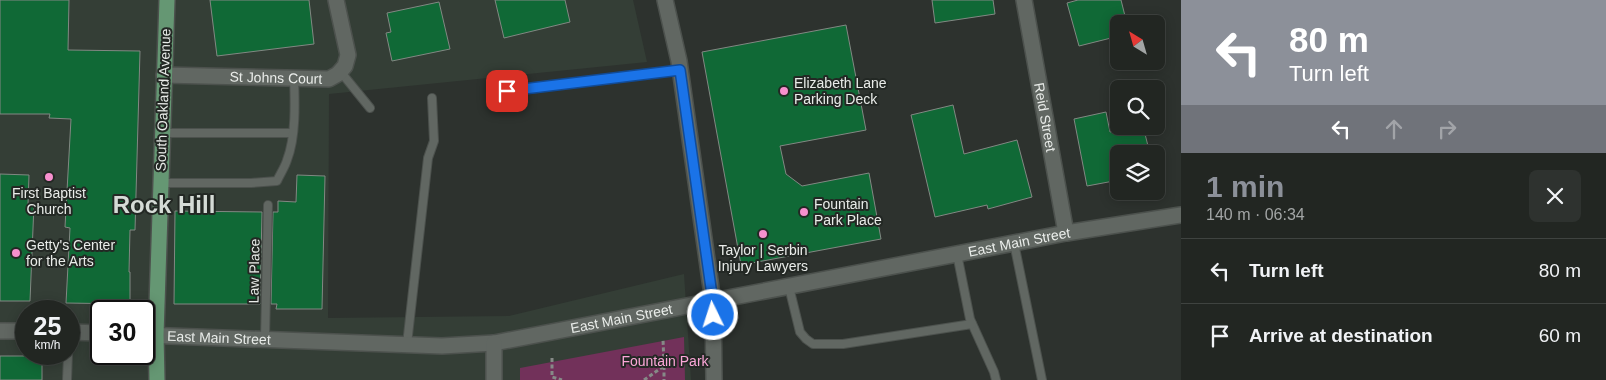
<!DOCTYPE html>
<meta charset="utf-8">
<style>
:root{--surface:#222622;--page:#2e322f;--text:#f1f3f6;--muted:#a2a5a5;--line:#3f4340;--accent:#8c9099}
body{margin:0;font-family:Arial,sans-serif;background:var(--page);color:var(--text);height:100vh;display:flex;flex-direction:column;font-size:19px;white-space:nowrap}
*{box-sizing:border-box;margin:0}
p{font-size:16px;color:var(--muted)}
.icon{flex:none;width:28px;height:28px;fill:none;stroke:currentColor;stroke-width:2;stroke-linecap:round;stroke-linejoin:round}
.map{position:relative;flex:1;overflow:hidden}
.details{display:flex;flex-direction:column;background:var(--surface);width:425px}
.details>*{flex:none}
.hud{background:#8c9099;color:#fff;overflow:hidden}
.needle{width:32px;rotate:323deg}
.controls{position:absolute;left:1110px;top:15px;display:grid;gap:10px}
.controls a{display:grid;place-items:center;width:55px;height:55px;border-radius:8px;background:var(--surface);box-shadow:0 2px 12px #0003,0 0 0 1px var(--line);font-size:25px}
.speed{position:absolute;left:15px;top:300px;display:flex;gap:10px;font-size:25px;font-weight:700;text-align:center}
.speed>*{display:grid;place-content:center;width:65px;height:65px;border-radius:50%;background:var(--surface);box-shadow:0 2px 12px #0003,0 0 0 1px var(--line);line-height:1}
.speed small{font-size:12px;font-weight:400}
.speed .limit{border:2px solid #111;border-radius:8px;background:#fff;color:#111}
.pin{position:absolute;display:grid;place-items:center;width:42px;height:42px;color:#fff;margin:-21px;border-radius:10px;box-shadow:0 2px 8px #0006}
.me{position:absolute;width:55px;margin:-28px;rotate:356deg;stroke-linejoin:round;filter:drop-shadow(0 0 4px #0008)}
.turn{display:flex;align-items:center;gap:18px;height:105px;padding:0 25px;font-size:22px}
.turn .icon{width:65px;height:65px;stroke-width:2.5}
.turn b{display:block;font-size:35px;line-height:42px}
.lanes{display:flex;align-items:center;height:48px;padding:0 25px;background:#0003;justify-content:center;gap:25px;direction:ltr}
.lanes .off{opacity:.35}
.round{display:grid;place-items:center;flex:none;width:52px;height:52px;border-radius:8px;background:var(--page)}
.headline{display:flex;align-items:center;justify-content:space-between;height:85px;padding:0 25px}
h1{font-size:30px;font-weight:800;line-height:38px;color:var(--accent)}
ul{padding:0;list-style:none}
li{display:flex;align-items:center;gap:15px;height:65px;padding:0 25px;border-top:1px solid var(--line)}
li div{flex:1}
li b{display:block;font-size:19px}
li em{font-style:normal}
main{display:flex;flex:1;min-height:0}
.map>svg:first-child{display:block}
</style>
<main>
<div class="map">
<svg width="1181" height="380" viewBox="0 0 1181 380">
<rect width="100%" height="100%" fill="#2d322e"/>
<path fill="#343e36" fill-rule="evenodd" d="M 0,0 L 633,0 L 647,62 L 329,94 L 328,318 L 509,316 L 684,274 L 691,380 L 0,380 ZM 26,311 L 69,311 L 69,354 L 26,354 ZM 101,311 L 144,311 L 144,354 L 101,354 Z"/>
<path fill="#72315a" d="M 684,337 L 685,380 L 520,380 L 520,368 Z"/>
<g fill="#106936" stroke="#828883">
<path d="M 0,0 L 69,0 L 68,50 L 140,51 L 135,230 L 130,230 L 129,272 L 130,272 L 130,304 L 66,303 L 70,228 L 65,227 L 71,119 L 49,118 L 50,114 L 0,114 Z"/>
<path d="M 210,0 L 309,0 L 314,44 L 217,56 Z"/>
<path d="M 495,0 L 565,0 L 570,22 L 504,38 Z"/>
<path d="M 932,0 L 993,0 L 995,14 L 935,23 Z"/>
<path d="M 1078,0 L 1121,0 L 1127,24 L 1119,24 L 1119,36 L 1079,46 L 1067,3 Z"/>
<path d="M 439,2 L 450,49 L 392,61 L 386,33 L 391,32 L 387,13 Z"/>
<path d="M 846,25 L 866,130 L 780,146 L 786,174 L 802,186 L 869,173 L 881,239 L 741,265 L 702,52 Z"/>
<path d="M 953,105 L 964,154 L 1017,140 L 1032,197 L 988,209 L 987,205 L 935,217 L 911,115 Z"/>
<path d="M 1106,112 L 1110,132 L 1133,126 L 1143,126 L 1150,154 L 1114,154 L 1119,180 L 1087,186 L 1074,119 Z"/>
<path d="M 0,174 L 29,175 L 28,204 L 34,204 L 30,301 L 0,301 Z"/>
<path d="M 297,175 L 325,176 L 322,309 L 276,309 L 277,304 L 271,304 L 273,212 L 278,212 L 278,201 L 296,202 Z"/>
<path d="M 175,211 L 262,212 L 260,304 L 174,304 Z"/>
<rect x="0" y="356" width="42" height="24"/>
</g>
<g fill="none" stroke-linecap="round" stroke-linejoin="round">
<defs>
<g id="lane">
<path d="M 340,71 L 370,108"/>
<path d="M 507,91 L 680,70"/>
<path d="M 162,133 L 292,133"/>
<path d="M 161,183 L 251,183 L 277,181 C 280,174 285,167 287,160 C 296,137 295,103 294,78"/>
<path d="M 1014,243 L 1042,380"/>
<path d="M 957,254 L 970,319 L 994,372 L 996,380"/>
<path d="M 789,287 L 800,332 L 806,339 L 813,344 L 843,344 L 972,324"/>
<path d="M 265,339 L 268,205"/>
<path d="M 407,344 L 428,158 L 434,141 L 432,98"/>
<path d="M 67,380 L 68,354"/>
</g>
<g id="street">
<path d="M 665,0 L 679,61 L 713,302 L 714,380"/>
<path id="s1" d="M 1024,0 L 1066,233"/>
<path id="s2" d="M 164,75 L 329,79 L 338,74 L 345,66 L 348,55 L 336,0"/>
</g>
<g id="secondary">
<path d="M 0,331 L 26,331"/>
<path d="M 69,332 L 101,333"/>
<path id="s3" d="M 144,335 L 442,346 L 494,343 L 1066,233 L 1181,215"/>
<path d="M 494,380 L 494,343"/>
</g>
<path id="primary" d="M 157,380 L 156,335 L 167,0"/>
</defs>
<use href="#lane" stroke="#4c514d" stroke-width="10"/>
<use href="#street" stroke="#4c514d" stroke-width="18"/>
<use href="#secondary" stroke="#4c514d" stroke-width="18"/>
<use href="#primary" stroke="#4c514d" stroke-width="18"/>
<g stroke="#868a87" stroke-width="3" stroke-dasharray="4 2.5" stroke-linecap="butt">
<path d="M 552,358 L 552,377 L 562,380"/>
<path d="M 664,366 L 664,380"/>
<path d="M 644,380 L 664,366 L 663,339"/>
</g>
<use href="#lane" stroke="#616762" stroke-width="8"/>
<use href="#street" stroke="#616762" stroke-width="15"/>
<use href="#secondary" stroke="#616762" stroke-width="15"/>
<use href="#primary" stroke="#659773" stroke-width="15"/>
</g>
<g fill="none" stroke-linecap="round" stroke-linejoin="round">
<defs>
<path id="route" d="M 507,91 L 680,70 L 713,302 L 713,315"/>
</defs>
<use href="#route" stroke="#114b97" stroke-width="12"/>
<use href="#route" stroke="#1a73e8" stroke-width="9"/>
</g>
<g fill="#f790ce" stroke="#232824" stroke-width="2">
<circle cx="784" cy="91" r="5"/>
<circle cx="49" cy="177" r="5"/>
<circle cx="804" cy="212" r="5"/>
<circle cx="763" cy="234" r="5"/>
<circle cx="16" cy="253" r="5"/>
</g>
<g text-anchor="middle" stroke-width="4" stroke-linejoin="round" paint-order="stroke">
<g font-size="14" fill="#e9ece9" stroke="#232824">
<text dy="5" stroke="none"><textPath href="#s2" startOffset="112">St Johns Court</textPath></text>
<text transform="translate(163 100) rotate(-88)" y="5">South Oakland Avenue</text>
<text dy="5" stroke="none"><textPath href="#s1" startOffset="119">Reid Street</textPath></text>
<text dy="5" stroke="none"><textPath href="#s3" startOffset="885">East Main Street</textPath></text>
<text transform="translate(254 271) rotate(-89)" y="5">Law Place</text>
<text dy="5" stroke="none"><textPath href="#s3" startOffset="480">East Main Street</textPath></text>
<text dy="5" stroke="none"><textPath href="#s3" startOffset="75">East Main Street</textPath></text>
</g>
<g font-size="14" fill="#e9ece9" stroke="#232824" text-anchor="start">
<text x="794" y="88">Elizabeth Lane<tspan x="794" dy="16">Parking Deck</tspan></text>
<text x="49" y="198" text-anchor="middle">First Baptist<tspan x="49" dy="16">Church</tspan></text>
<text x="814" y="209">Fountain<tspan x="814" dy="16">Park Place</tspan></text>
<text x="26" y="250">Getty's Center<tspan x="26" dy="16">for the Arts</tspan></text>
<text x="763" y="255" text-anchor="middle">Taylor | Serbin<tspan x="763" dy="16">Injury Lawyers</tspan></text>
</g>
<g font-size="14" fill="#fba7d8" stroke="#232824">
<text x="665" y="366">Fountain Park</text>
</g>
<g font-size="24" font-weight="bold" fill="#d5dbd6" stroke="#232824">
<text x="164" y="213">Rock Hill</text>
</g>
</g>
</svg>
<div class="controls">
<a><svg class="needle" viewBox="-14 -14 28 28"><path d="M0-13l5 13h-10z" fill="#e53935"/><path d="M0 13l5-13h-10z" fill="#a2a5a5"/></svg></a>
<a><svg class="icon" aria-label="search" viewBox="0 0 24 24"><circle cx="10" cy="10" r="6"/><path d="M15 15l6 6"/></svg></a>
<a><svg class="icon" aria-label="layers" viewBox="0 0 24 24"><path d="M12 4l9 5-9 5-9-5zM3 14l9 5 9-5"/></svg></a>
</div>
<div class="speed"><div>25<small>km/h</small></div><div class="limit">30</div></div>
<div class="pin" style="left:507px;top:91px;background:#d93025"><svg class="icon" aria-label="arrive" viewBox="0 0 24 24"><path d="M6 21V4h12l-3 4 3 4H6"/></svg></div>
<svg class="me" style="left:713px;top:315px" viewBox="-20 -20 40 40"><circle r="17" fill="#1a73e8" stroke="#fff" stroke-width="3"/><path d="M0-11L8 9 0 5-8 9z" fill="#fff"/></svg>
</div>
<section class="details">
<div class="hud">
<div class="turn"><svg class="icon" aria-label="left" viewBox="0 0 24 24"><path d="M17 20v-9H6M10 6l-5 5 5 5"/></svg><div><b>80 m</b>Turn left</div></div>
<div class="lanes"><svg class="icon" aria-label="left" viewBox="0 0 24 24"><path d="M17 20v-9H6M10 6l-5 5 5 5"/></svg><svg class="icon off" aria-label="ahead" viewBox="0 0 24 24"><path d="M12 20V5M6 11l6-6 6 6"/></svg><svg class="icon off" aria-label="right" viewBox="0 0 24 24"><path d="M7 20v-9h11M14 6l5 5-5 5"/></svg></div>
</div>
<div class="headline"><div><h1>1 min</h1><p>140 m · 06:34</p></div><a class="round"><svg class="icon" aria-label="close" viewBox="0 0 24 24"><path d="M6 6l12 12M18 6L6 18"/></svg></a></div>
<ul>
<li><svg class="icon" aria-label="left" viewBox="0 0 24 24"><path d="M17 20v-9H6M10 6l-5 5 5 5"/></svg><div><b>Turn left</b></div><em>80 m</em></li>
<li><svg class="icon" aria-label="arrive" viewBox="0 0 24 24"><path d="M6 21V4h12l-3 4 3 4H6"/></svg><div><b>Arrive at destination</b></div><em>60 m</em></li>
</ul>
</section>
</main>
